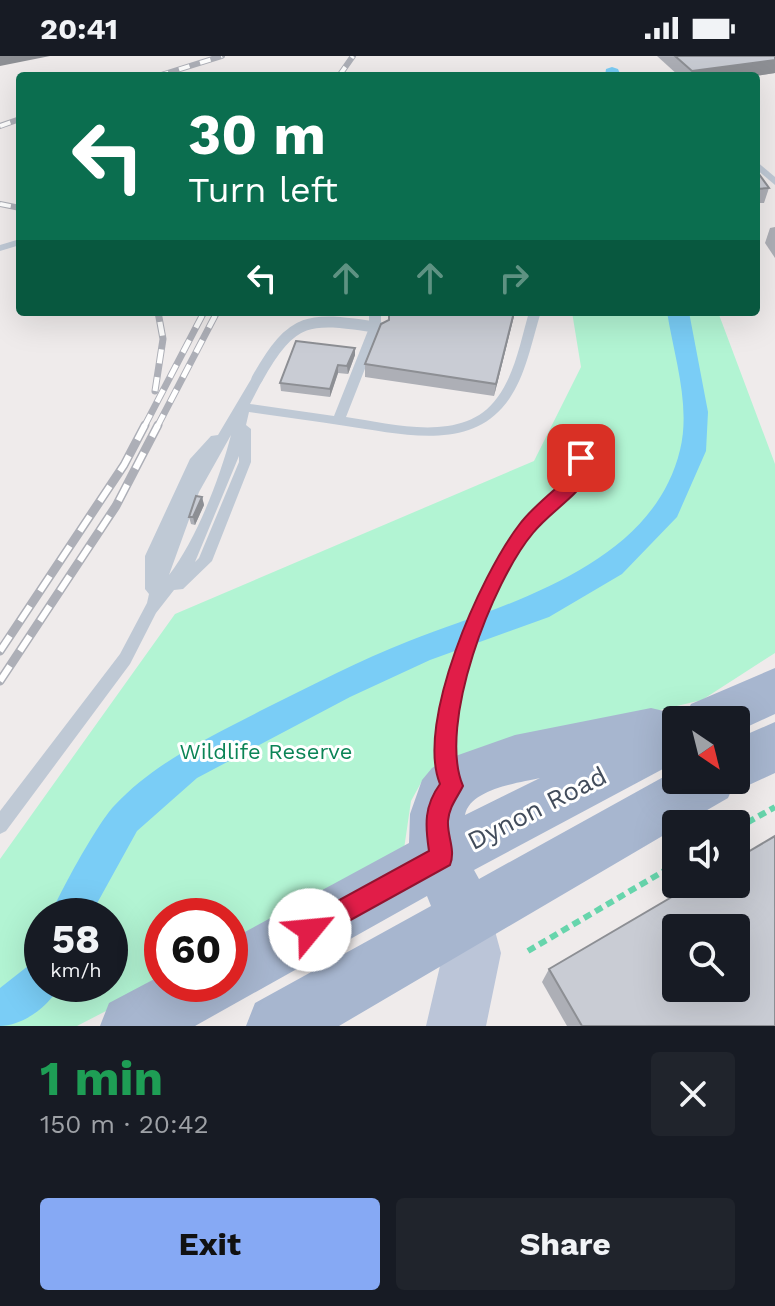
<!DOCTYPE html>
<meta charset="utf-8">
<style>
:root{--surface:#171b24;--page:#20242c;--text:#f1f3f6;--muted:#9ea1a6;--accent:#86a9f4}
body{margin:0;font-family:"Work Sans",sans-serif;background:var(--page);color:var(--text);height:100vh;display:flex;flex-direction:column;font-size:30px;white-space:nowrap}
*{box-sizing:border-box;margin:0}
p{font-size:26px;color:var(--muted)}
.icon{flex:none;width:44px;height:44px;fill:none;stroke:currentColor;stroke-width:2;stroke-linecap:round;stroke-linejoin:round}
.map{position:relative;height:970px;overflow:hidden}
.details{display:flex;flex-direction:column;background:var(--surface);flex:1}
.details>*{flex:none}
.banner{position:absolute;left:16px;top:16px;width:744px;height:244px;border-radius:8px;box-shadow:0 8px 32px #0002;background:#0b6e4f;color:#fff;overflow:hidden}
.needle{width:52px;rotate:145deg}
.controls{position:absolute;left:662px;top:650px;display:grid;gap:16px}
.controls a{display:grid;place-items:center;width:88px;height:88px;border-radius:8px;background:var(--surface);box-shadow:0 8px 32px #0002;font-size:40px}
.speed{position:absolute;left:24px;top:842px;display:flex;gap:16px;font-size:40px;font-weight:700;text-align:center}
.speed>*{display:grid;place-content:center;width:104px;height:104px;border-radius:50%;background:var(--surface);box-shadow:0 8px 32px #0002;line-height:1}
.speed small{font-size:20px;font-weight:400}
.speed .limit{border:12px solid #d22;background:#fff;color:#111}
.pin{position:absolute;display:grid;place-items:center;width:68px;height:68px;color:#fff;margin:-34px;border-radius:16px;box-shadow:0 4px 12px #0006}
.me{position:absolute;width:88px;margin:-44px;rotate:62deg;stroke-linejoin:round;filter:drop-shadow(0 0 6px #0008)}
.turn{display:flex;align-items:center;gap:28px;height:168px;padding:0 40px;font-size:36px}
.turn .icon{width:104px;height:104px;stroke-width:2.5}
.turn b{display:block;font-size:56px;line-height:68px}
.lanes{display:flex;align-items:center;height:76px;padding:0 40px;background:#0003;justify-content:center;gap:40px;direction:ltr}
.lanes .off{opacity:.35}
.round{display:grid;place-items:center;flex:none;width:84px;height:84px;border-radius:8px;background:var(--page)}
.head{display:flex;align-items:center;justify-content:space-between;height:136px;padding:0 40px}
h1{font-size:48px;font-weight:700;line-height:60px;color:#1e9e55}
.action{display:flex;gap:16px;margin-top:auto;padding:16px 40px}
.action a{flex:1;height:92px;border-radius:8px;background:var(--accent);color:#111;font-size:32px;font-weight:700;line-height:92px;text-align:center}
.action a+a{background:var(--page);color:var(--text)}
.status{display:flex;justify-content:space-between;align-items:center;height:56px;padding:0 40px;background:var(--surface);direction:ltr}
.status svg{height:22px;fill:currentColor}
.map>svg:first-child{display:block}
</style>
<div class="status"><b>20:41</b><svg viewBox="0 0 49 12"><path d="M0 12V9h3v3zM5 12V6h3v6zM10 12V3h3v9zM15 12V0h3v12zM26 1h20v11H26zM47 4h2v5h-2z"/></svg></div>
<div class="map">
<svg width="775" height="970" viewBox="0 0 775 970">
<rect width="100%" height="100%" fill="#efebeb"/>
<path fill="#b2f4d3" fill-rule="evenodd" d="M 572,256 L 718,256 L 775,408 L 775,597 L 702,644 L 517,688 L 434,715 L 422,725 L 411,745 L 404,793 L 230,890 L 230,860 L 162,860 L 162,926 L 77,970 L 0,970 L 0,803 L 175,558 L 534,405 L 581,311 ZM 42,860 L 110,860 L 110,928 L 42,928 Z"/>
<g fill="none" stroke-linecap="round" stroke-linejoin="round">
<g fill="#7acdf6" fill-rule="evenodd">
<path d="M 612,11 L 618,13 L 621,20 L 605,20 L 606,13 Z"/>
<path d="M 667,256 L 689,256 L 708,356 L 706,395 L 677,461 L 622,518 L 549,561 L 430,604 L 350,641 L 197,722 L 137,775 L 90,860 L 50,860 C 60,836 97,768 114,750 C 156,705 212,680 266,652 C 313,629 360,604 409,585 C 505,548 652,511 680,394 C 691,350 674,300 667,256 Z"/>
<path d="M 42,904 L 42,928 L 60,928 C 51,950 22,970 0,970 L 0,932 L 28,910 Z"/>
</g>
<g stroke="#67d5ac" stroke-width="6" stroke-dasharray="8 5" stroke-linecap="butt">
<path d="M 736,773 L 775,751"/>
<path d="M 528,895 L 676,808"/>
</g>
<g fill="#bfc9d5" fill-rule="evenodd">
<path d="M 756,105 L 775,121 L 775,129 L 756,113 Z"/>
<path d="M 20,183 L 20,189 L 0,195 L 0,189 Z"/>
<path d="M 369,256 L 381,256 L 381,272 L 346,361 C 393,368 464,388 497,342 C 515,318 521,284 529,256 L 541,256 C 531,287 525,327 502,352 C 464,395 396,377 346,370 C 314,365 281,361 249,356 L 246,369 L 251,373 L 251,406 L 212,505 L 183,533 L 174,534 L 156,557 L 130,608 L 6,775 L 0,778 L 0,755 L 120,598 L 147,547 L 149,538 L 145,533 L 145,500 L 190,403 L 211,380 L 218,379 L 253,320 L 261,320 L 263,323 L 250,348 L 334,360 L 369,272 ZM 231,379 C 220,422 196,484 169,519 L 199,436 ZM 239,400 L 239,406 L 199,502 L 195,506 Z"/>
<path d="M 581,397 L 587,402 L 585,423 L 529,480 L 501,528 L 487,560 L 462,631 L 454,665 L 452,696 L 457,722 L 454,728 L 448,730 L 442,728 C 415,666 483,521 521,470 C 535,450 557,436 574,419 L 575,402 Z"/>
</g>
<path fill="#bbc5d8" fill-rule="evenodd" d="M 466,834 L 486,842 L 501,897 L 486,970 L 426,970 L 443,897 L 438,862 L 446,842 Z"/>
<path fill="#a7b6cf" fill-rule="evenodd" d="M 775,612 L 775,658 L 736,676 L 736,664 L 676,664 L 676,706 L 474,814 L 479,823 L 676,714 L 676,724 L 736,724 L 736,683 L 775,666 L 775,717 L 736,735 L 732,733 L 728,742 L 683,768 L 676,768 L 676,772 L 339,970 L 246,970 L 255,947 L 431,850 L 427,840 L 195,970 L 100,970 L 109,947 L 162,919 L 162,928 L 230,928 L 230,884 L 409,787 L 410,758 L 422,724 L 432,712 L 447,703 L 515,679 L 651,652 L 685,660 L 691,648 ZM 540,722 L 465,759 C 470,733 518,727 540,722 Z"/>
<defs>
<g id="rail-far2">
<path d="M 158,20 L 222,0"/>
<path d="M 339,20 L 353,0"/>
<path d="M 0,70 L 20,63"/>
<path d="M 0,148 L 20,152"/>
</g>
<g id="rail-far1">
<path d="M 155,335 L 163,283 L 158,256"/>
<path d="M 144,371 L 204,256"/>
<path d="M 157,371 L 217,256"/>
</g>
<g id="rail">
<path d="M 0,595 L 124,409 L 145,369"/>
<path d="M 0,625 L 116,450 L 158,369"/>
</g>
</defs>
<use href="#rail-far2" stroke="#adafb7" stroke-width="6"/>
<use href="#rail-far1" stroke="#adafb7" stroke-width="7"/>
<use href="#rail" stroke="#adafb7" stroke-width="9"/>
<use href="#rail-far2" stroke="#fff" stroke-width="4" stroke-dasharray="11" stroke-linecap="butt"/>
<use href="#rail-far1" stroke="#fff" stroke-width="5" stroke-dasharray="14" stroke-linecap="butt"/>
<use href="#rail" stroke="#fff" stroke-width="6" stroke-dasharray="18" stroke-linecap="butt"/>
<path stroke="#bfc9d5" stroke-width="11" d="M 257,323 C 294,256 312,262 382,272"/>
</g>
<g fill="#adafb6">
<path d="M 657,0 L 775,0 L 775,17 L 755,20 L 679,20 Z"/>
<path d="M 756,114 L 769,132 L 764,147 L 756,147 Z"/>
<path d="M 775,171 L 775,202 L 765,187 L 770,172 Z"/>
<path d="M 515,256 L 494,340 L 365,321 L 365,308 Z"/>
<path d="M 355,292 L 355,299 L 348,318 L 338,317 L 330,341 L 281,335 L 280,327 Z"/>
<path d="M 202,441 L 204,449 L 195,469 L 191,468 L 189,461 Z"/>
<path d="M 549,913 L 775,970 L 567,970 L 542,926 Z"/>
</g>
<g fill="#8d8f94">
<path d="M 0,0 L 50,0 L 0,10 Z"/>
<path d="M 775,4 L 775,17 L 755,20 L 691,20 L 692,15 Z"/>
<path d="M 514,256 L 515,256 L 494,340 L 496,328 Z"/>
<path d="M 355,292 L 355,299 L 348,318 L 347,310 Z"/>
<path d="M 338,309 L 338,317 L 330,341 L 330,333 Z"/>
<path d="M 202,441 L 204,449 L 195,469 L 193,461 Z"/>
</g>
<g fill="#c9ccd4" stroke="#8d8f94" stroke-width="2" fill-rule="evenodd">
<path d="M 675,0 L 775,0 L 775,4 L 692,15 Z"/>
<path d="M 756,114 L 769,132 L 756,133 Z"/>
<path d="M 389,256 L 514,256 L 496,328 L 365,308 L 381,268 L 389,264 Z"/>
<path d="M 296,285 L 355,292 L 347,310 L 338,309 L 330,333 L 280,327 Z"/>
<path d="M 196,440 L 202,441 L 193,461 L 189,461 Z"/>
<path d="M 775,780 L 775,970 L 582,970 L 549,913 L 694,828 L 736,828 L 736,803 ZM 676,872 L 736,872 L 736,932 L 676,932 Z"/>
</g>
<path fill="#e11d48" stroke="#92132f" stroke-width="2" d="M 581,396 L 590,402 L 589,420 C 575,442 549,457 533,477 C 492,526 437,669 463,730 C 457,742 449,751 448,765 C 447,780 456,794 450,809 L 318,882 L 310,886 L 301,882 L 297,874 L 301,865 L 429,795 C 425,769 424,750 440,728 C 415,667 480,520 519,469 C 533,450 555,434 572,418 L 573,402 Z"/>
<g text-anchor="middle" stroke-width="6" stroke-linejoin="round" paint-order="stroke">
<g font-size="22" fill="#0b8456" stroke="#fff">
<text x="266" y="703">Wildlife Reserve</text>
</g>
<g font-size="26" fill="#424c5b" stroke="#fff">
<text transform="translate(537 752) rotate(-27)" y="9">Dynon Road</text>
</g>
</g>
</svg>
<div class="controls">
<a><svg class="needle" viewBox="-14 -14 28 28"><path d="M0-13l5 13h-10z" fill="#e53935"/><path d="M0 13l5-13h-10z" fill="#9ea1a6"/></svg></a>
<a><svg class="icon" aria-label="sound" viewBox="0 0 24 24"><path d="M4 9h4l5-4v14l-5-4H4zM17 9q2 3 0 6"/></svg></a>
<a><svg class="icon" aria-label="search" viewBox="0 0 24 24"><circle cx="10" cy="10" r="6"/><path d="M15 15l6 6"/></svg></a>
</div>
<div class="speed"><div>58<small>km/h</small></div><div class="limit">60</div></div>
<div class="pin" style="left:581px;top:402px;background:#d93025"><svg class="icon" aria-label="arrive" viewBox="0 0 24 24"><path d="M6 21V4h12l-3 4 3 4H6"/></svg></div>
<svg class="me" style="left:310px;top:874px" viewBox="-20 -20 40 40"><circle r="19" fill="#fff"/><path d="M0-13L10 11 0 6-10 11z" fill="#e11d48"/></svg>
<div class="banner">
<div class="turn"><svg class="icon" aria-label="left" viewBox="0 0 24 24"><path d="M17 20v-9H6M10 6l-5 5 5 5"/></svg><div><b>30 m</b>Turn left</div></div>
<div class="lanes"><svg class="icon" aria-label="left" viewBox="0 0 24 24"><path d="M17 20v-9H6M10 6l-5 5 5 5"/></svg><svg class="icon off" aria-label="ahead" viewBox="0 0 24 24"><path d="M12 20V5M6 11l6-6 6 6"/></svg><svg class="icon off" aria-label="ahead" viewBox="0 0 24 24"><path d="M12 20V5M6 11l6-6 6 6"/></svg><svg class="icon off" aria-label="right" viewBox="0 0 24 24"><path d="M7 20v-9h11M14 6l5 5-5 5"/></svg></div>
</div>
</div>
<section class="details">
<div class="head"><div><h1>1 min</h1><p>150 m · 20:42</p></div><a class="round"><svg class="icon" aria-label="close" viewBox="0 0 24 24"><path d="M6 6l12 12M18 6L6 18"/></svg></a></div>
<div class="action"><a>Exit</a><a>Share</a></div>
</section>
